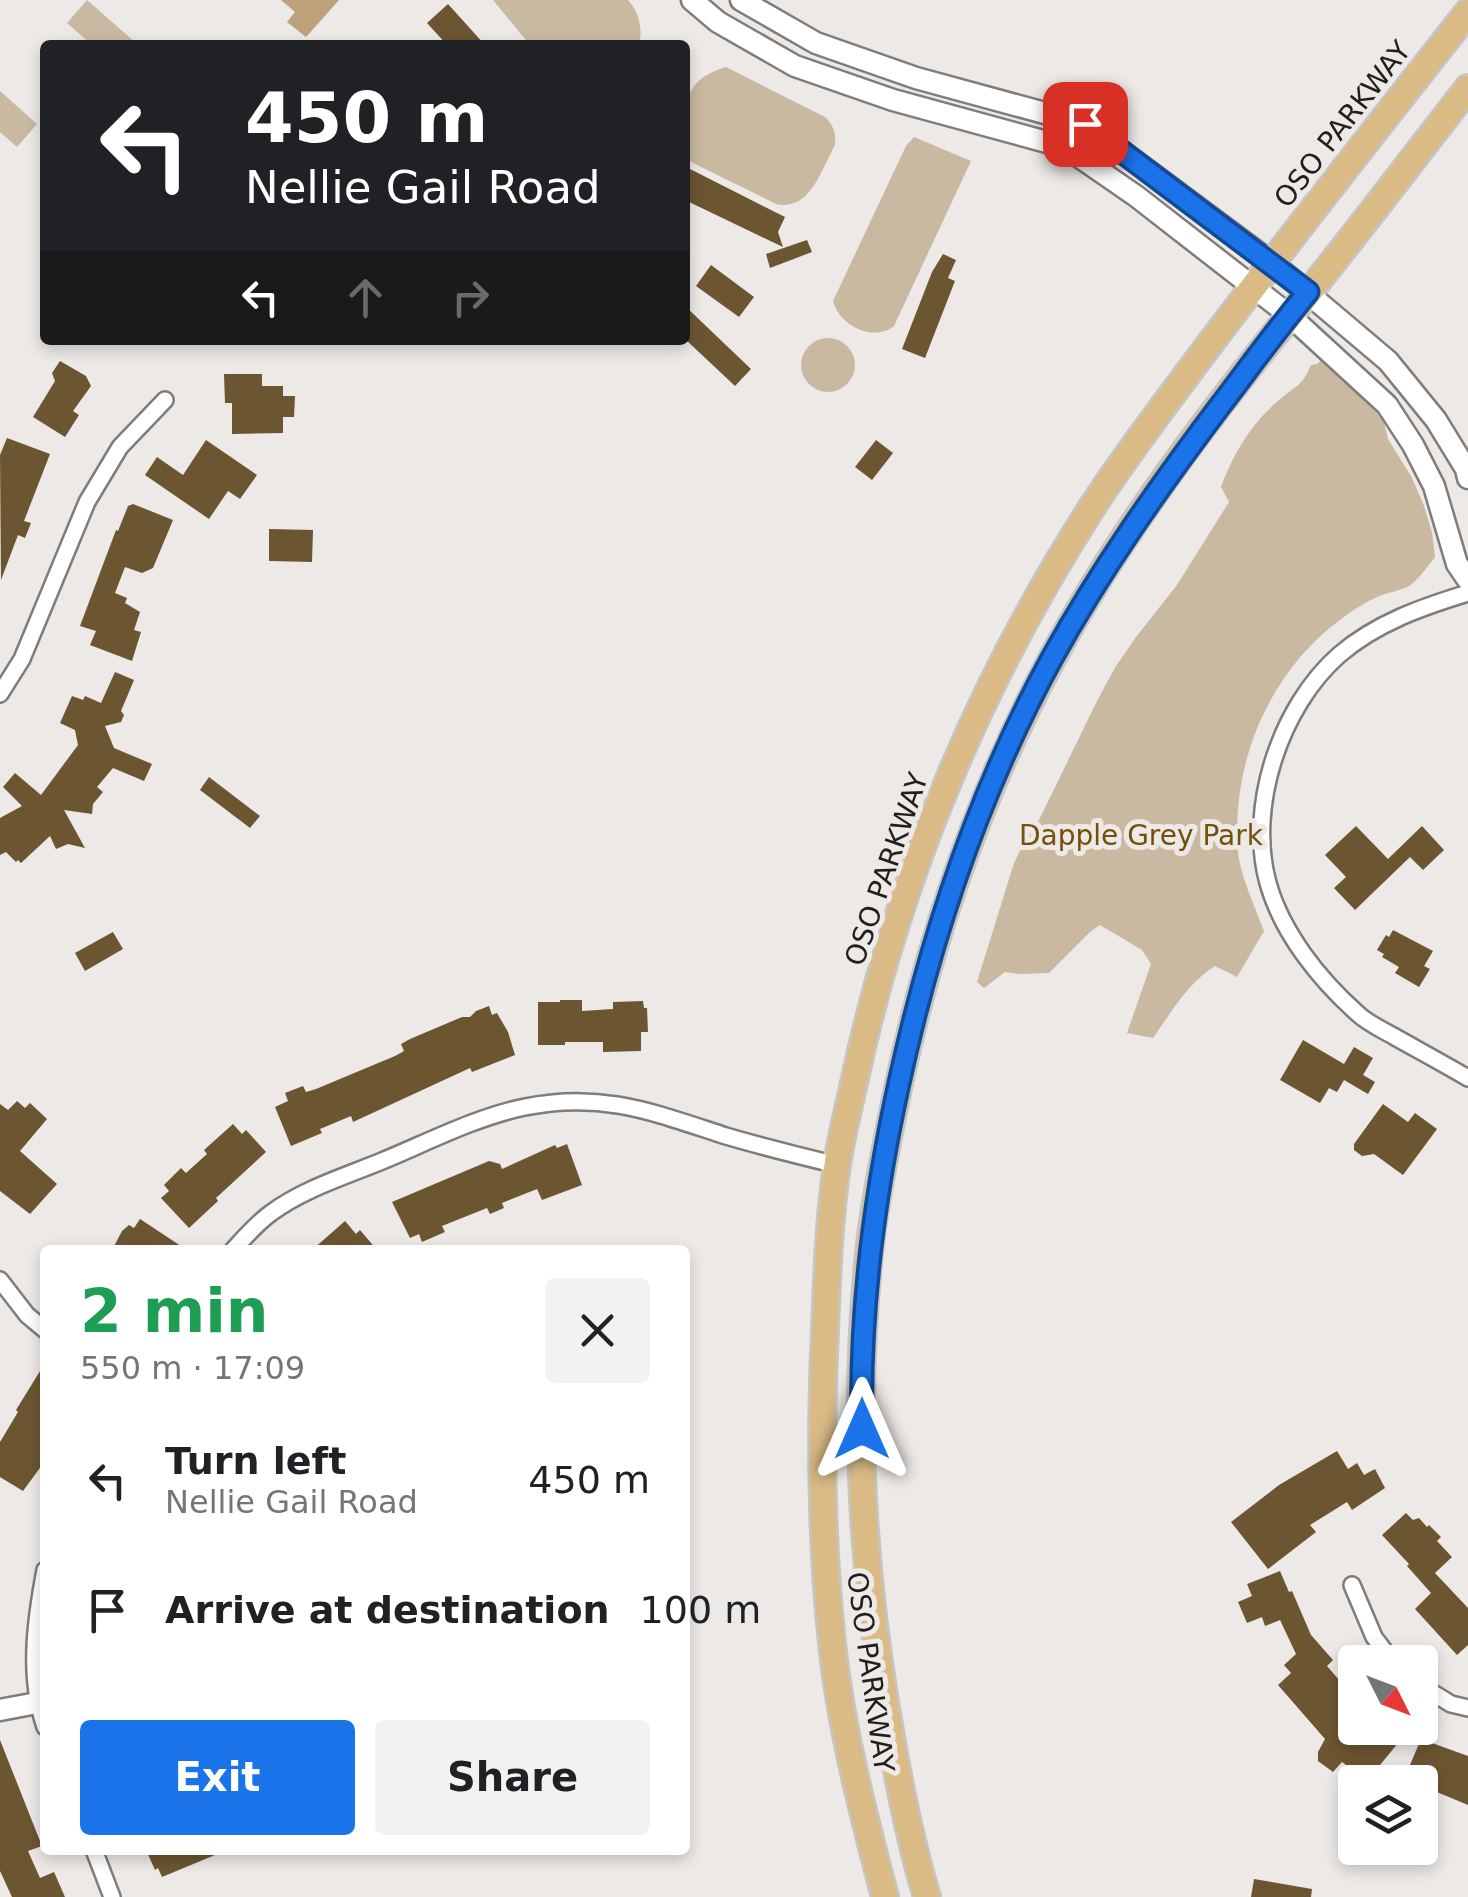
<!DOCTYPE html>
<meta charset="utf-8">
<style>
:root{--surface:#fff;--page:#f2f2f2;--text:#202124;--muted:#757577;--accent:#1a73e8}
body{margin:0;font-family:"DejaVu Sans",sans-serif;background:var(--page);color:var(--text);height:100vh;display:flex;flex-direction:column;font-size:38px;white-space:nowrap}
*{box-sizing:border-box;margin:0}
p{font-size:32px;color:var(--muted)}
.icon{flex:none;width:55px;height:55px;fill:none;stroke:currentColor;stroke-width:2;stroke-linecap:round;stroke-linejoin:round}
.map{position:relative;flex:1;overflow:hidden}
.details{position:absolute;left:40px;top:1245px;width:650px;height:610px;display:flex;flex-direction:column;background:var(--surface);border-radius:10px;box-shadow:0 5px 15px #0003}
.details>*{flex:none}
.top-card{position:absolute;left:40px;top:40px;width:650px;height:305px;border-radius:10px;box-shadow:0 5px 15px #0003;background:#202124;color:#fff;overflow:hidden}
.needle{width:65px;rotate:132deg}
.tools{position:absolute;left:1338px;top:1645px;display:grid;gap:20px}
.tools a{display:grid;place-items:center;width:100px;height:100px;border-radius:10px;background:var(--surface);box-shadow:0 5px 15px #0003;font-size:50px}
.pin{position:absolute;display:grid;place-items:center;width:85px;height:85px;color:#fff;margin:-42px;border-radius:20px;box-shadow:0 5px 15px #0006}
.me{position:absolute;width:110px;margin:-55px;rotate:0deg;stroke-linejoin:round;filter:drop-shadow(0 0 8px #0008)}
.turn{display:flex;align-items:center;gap:35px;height:210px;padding:0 40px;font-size:45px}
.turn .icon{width:130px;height:130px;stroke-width:2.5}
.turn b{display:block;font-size:70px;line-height:85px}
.lanes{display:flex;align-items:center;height:95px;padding:0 40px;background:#0003;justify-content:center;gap:50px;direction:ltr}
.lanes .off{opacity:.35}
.round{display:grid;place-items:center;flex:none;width:105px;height:105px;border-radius:10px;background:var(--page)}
.summary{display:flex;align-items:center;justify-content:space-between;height:170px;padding:0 40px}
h1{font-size:60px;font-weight:700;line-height:75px;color:#1e9e55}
.button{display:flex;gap:20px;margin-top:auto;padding:20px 40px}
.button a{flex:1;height:115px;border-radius:10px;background:var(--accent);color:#fff;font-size:40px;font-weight:700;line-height:115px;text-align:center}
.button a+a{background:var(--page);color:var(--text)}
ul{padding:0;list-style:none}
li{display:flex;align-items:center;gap:30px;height:130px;padding:0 40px}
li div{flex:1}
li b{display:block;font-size:38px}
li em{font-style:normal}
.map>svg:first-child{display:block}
</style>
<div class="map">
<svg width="1468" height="1897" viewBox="0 0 1468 1897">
<rect width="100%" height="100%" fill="#ece9e6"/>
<g fill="#cab9a1">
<path d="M 87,0 L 136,43 L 135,45 L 92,45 L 67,23 Z"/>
<path d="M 493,0 L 628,0 C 639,12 643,29 639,45 L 530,45 Z"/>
<path d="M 726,67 L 825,117 C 834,126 836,133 835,145 C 821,170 810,212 776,204 L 685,159 C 685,116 676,81 726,67 Z"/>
<path d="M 0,91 L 37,124 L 17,147 L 0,132 Z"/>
<path d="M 914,137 L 971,161 L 894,326 C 873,343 839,325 833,301 L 906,146 Z"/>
<circle cx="828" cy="365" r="27"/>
<path d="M 1322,359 L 1352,382 L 1384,422 L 1388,439 L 1411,476 L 1423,503 L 1432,532 L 1435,557 C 1427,567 1419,579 1409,586 C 1400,591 1389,592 1379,596 C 1366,602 1351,611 1340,620 C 1269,672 1231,764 1238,850 C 1239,873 1256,909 1264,931 L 1237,977 L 1215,966 C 1188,983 1172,1011 1153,1038 L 1127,1033 L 1151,964 L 1142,950 L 1100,925 L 1090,932 L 1049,973 L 1021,974 L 1005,972 L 984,988 L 977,982 L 1014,863 L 1023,845 L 1039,820 L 1098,699 L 1116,666 L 1136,637 L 1177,585 L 1229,502 L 1221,487 C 1233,454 1251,424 1279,400 C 1295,386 1302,387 1311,365 L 1317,364 Z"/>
</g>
<path fill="#bca17b" d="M 281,0 L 339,0 L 306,37 L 287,22 L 295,12 Z"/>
<g fill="#6c5531">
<path d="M 448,4 L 485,45 L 447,45 L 427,23 Z"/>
<path d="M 690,169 L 785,217 L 778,232 L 783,247 L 685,200 L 685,180 Z"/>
<path d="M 807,240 L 812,252 L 770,268 L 766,254 Z"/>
<path d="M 943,254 L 956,260 L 948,278 L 955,281 L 925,358 L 902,349 L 932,272 Z"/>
<path d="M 711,265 L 754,297 L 739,317 L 696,286 Z"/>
<path d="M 685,306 L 751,369 L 735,386 L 685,339 Z"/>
<path d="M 60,361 L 86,376 L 91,386 L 73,411 L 79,415 L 65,437 L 33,417 L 55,381 L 52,373 Z"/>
<path d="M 224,374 L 262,374 L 262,386 L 283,386 L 283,396 L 295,396 L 294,417 L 283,417 L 283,433 L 232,434 L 232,403 L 225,403 Z"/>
<path d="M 7,438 L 50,454 L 24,521 L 31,523 L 25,538 L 18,535 L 1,580 L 0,455 Z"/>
<path d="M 206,440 L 257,475 L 240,499 L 228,491 L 209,519 L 145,475 L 157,457 L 183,475 Z"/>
<path d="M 876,440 L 893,453 L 872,480 L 855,467 Z"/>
<path d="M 133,504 L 173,520 L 153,568 L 142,573 L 125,567 L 115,593 L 127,598 L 125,603 L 140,612 L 134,630 L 141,632 L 132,661 L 90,645 L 96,631 L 80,626 L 116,530 L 118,531 L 128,506 Z"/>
<path d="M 269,529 L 313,530 L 312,562 L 269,561 Z"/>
<path d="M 115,672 L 134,680 L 121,711 L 124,715 L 121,722 L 105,726 L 114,748 L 152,764 L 144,781 L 113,768 L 97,787 L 103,792 L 93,804 L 92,814 L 64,810 L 85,848 L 68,844 L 56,849 L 50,836 L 21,863 L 18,860 L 16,862 L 6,852 L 0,855 L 0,818 L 22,806 L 3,787 L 15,773 L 41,795 L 78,745 L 75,730 L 60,723 L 72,696 L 83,700 L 85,696 L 101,703 Z"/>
<path d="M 209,777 L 260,816 L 250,828 L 200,790 Z"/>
<path d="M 1356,826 L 1388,859 L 1422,826 L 1444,850 L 1423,870 L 1410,857 L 1355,910 L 1334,888 L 1346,877 L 1325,855 Z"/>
<path d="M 1393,930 L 1433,951 L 1424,966 L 1430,969 L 1419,987 L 1395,973 L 1399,967 L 1382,957 L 1384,954 L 1377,950 L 1386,935 L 1389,937 Z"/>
<path d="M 113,932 L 123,949 L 85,971 L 75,953 Z"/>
<path d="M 560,1000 L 582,1000 L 582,1011 L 613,1009 L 613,1002 L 643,1001 L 644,1008 L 647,1008 L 648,1032 L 641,1032 L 641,1051 L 603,1052 L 603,1042 L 565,1042 L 565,1045 L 538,1045 L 538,1002 L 560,1002 Z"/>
<path d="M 489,1006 L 492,1015 L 497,1013 L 508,1032 L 515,1055 L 472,1072 L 470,1068 L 353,1122 L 351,1116 L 320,1129 L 322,1133 L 291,1146 L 275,1107 L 288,1101 L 285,1093 L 303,1086 L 306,1092 L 316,1089 L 395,1056 L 404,1051 L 401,1044 L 410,1039 L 462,1017 L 470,1017 L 476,1011 Z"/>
<path d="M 1303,1040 L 1344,1064 L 1354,1047 L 1373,1058 L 1363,1075 L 1375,1082 L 1368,1094 L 1344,1080 L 1337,1092 L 1329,1088 L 1320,1103 L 1280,1080 Z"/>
<path d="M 17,1101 L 25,1108 L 30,1103 L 47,1119 L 20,1151 L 57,1184 L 30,1214 L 0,1191 L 0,1104 L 8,1110 Z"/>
<path d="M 1383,1104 L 1408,1122 L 1415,1113 L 1437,1129 L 1403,1175 L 1374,1154 L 1362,1156 L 1354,1150 L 1354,1144 Z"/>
<path d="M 233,1124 L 242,1134 L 246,1130 L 266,1152 L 216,1198 L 218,1201 L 189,1228 L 161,1198 L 169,1191 L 164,1185 L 181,1168 L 186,1173 L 207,1154 L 204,1150 Z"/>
<path d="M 567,1144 L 582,1185 L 542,1200 L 537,1189 L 502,1203 L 504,1208 L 490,1214 L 487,1208 L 442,1226 L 445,1232 L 422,1242 L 419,1234 L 410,1238 L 392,1202 L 489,1161 L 500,1164 L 502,1169 L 555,1145 L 557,1148 Z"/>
<path d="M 140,1219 L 187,1250 L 112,1250 L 122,1231 L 129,1225 L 134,1228 Z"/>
<path d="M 345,1221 L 356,1234 L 360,1230 L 377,1250 L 312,1250 Z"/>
<path d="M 45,1363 L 45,1461 L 23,1491 L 0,1477 L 0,1442 L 18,1412 L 16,1410 Z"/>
<path d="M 1337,1451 L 1348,1469 L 1357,1463 L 1364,1475 L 1375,1469 L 1385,1488 L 1352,1510 L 1347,1502 L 1310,1525 L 1316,1532 L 1268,1569 L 1231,1522 L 1279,1485 Z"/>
<path d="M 1406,1513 L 1413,1520 L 1419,1518 L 1427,1527 L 1429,1525 L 1441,1537 L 1437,1541 L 1452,1557 L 1435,1573 L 1468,1608 L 1468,1645 L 1457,1655 L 1415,1609 L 1431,1593 L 1407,1566 L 1409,1564 L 1382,1535 Z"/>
<path d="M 1280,1571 L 1289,1592 L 1292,1591 L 1311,1635 L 1333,1660 L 1327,1666 L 1346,1688 L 1342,1692 L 1355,1703 L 1355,1728 L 1395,1728 L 1407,1732 L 1367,1781 L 1342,1762 L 1333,1772 L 1318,1761 L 1318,1752 L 1325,1739 L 1278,1685 L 1291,1673 L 1284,1665 L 1296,1654 L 1280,1620 L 1265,1626 L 1262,1617 L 1247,1623 L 1238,1602 L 1252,1596 L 1247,1584 Z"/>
<path d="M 1421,1739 L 1468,1756 L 1468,1805 L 1420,1785 L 1420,1782 L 1404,1779 Z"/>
<path d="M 0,1740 L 42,1846 L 28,1851 L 40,1878 L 54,1872 L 65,1897 L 12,1897 L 0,1871 Z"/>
<path d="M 146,1850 L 227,1850 L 162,1877 L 158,1868 L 155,1870 Z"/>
<path d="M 1254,1879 L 1312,1889 L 1311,1897 L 1251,1897 Z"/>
</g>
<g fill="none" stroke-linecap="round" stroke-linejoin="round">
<defs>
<g id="minor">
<path d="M 1468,593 C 1422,607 1376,623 1339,655 C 1280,707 1247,807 1268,883 C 1282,933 1319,979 1357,1013 C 1367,1023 1383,1030 1395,1037 C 1420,1051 1444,1064 1468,1078"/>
<path d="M 0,694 L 22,659 L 87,502 L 120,447 L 165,400"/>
<path d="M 233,1250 C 245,1237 257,1223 271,1213 C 303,1189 346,1176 382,1161 C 428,1142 476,1117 525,1107 C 602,1091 655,1113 726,1136 C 763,1147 800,1156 837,1165"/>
<path d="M 0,1280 L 27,1315 L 45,1330"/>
<path d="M 45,1570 C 35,1623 28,1676 45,1727"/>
<path d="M 1352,1585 L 1374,1637 L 1393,1662"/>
<path d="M 1420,1685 L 1451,1704 L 1468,1708"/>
<path d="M 94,1850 L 112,1897"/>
</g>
<g id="tertiary">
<path d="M 692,0 L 718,22 L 795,66 L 893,100 L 1065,147 L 1136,196 L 1289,315 L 1387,405 L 1413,445 L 1434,486 L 1457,564 L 1468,580"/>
<path d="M 741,0 L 816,43 L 916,78 L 1085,124 L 1272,263 L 1388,361 L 1436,420 L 1466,469 L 1468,478"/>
<path d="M 0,1710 L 37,1703"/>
</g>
<g id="primary">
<path d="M 885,1897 C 863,1813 841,1729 832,1643 C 821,1539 820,1435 825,1331 C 827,1276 829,1219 837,1165 C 841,1138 848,1110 854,1083 C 898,874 984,671 1102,492 C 1135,443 1171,396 1206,349 C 1292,235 1380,124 1468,12"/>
<path d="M 927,1897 C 908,1834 896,1768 885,1702 C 860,1549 853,1390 871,1236 C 878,1183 889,1131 900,1079 C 932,933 981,790 1052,659 C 1122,528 1215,407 1309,292 C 1363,225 1415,156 1468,88"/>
</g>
</defs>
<use href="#minor" stroke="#7f7c79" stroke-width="20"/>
<use href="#tertiary" stroke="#7f7c79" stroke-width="25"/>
<use href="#primary" stroke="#c5c5c4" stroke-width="30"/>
<use href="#minor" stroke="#fff" stroke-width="15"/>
<use href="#tertiary" stroke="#fff" stroke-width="20"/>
<use href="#primary" stroke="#dabb86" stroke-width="25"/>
</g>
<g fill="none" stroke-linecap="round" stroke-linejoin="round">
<defs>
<path id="route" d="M 862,1429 C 859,1312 874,1197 899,1083 C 931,936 979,791 1052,658 C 1101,569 1159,487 1220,406 C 1249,368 1277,329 1308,292 L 1085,124"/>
</defs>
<use href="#route" stroke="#114b97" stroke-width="25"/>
<use href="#route" stroke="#1a73e8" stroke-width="18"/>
</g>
<g text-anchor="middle" stroke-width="10" stroke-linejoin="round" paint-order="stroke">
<g font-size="28" fill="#201f1e" stroke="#ece9e6">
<text transform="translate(1342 124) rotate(-52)" y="10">OSO PARKWAY</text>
<text transform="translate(886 869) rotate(-71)" y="10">OSO PARKWAY</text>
<text transform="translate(871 1672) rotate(82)" y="10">OSO PARKWAY</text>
</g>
<g font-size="28" fill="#74500d" stroke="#ece9e6">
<text x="1141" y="845">Dapple Grey Park</text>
</g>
</g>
</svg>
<div class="tools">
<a><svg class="needle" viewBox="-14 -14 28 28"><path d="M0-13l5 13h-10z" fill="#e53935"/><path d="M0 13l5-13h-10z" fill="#757577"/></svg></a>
<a><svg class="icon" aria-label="layers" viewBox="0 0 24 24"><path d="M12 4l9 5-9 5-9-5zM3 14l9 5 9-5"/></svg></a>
</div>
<div class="pin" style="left:1085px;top:124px;background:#d93025"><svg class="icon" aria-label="arrive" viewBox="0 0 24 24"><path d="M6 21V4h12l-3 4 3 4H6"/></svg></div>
<svg class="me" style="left:862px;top:1429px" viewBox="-20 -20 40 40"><path d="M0-17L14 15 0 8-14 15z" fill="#1a73e8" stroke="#fff" stroke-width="4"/></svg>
<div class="top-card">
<div class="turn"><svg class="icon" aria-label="left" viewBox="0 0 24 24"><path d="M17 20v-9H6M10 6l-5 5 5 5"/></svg><div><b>450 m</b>Nellie Gail Road</div></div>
<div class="lanes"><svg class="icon" aria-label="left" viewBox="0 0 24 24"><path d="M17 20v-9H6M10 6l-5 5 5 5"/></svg><svg class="icon off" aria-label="ahead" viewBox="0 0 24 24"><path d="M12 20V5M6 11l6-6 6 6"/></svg><svg class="icon off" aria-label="right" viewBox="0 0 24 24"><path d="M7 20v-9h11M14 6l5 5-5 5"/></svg></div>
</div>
<section class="details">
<div class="summary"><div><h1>2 min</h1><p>550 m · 17:09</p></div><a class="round"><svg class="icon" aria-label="close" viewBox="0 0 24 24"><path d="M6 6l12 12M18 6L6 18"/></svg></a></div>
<ul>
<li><svg class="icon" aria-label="left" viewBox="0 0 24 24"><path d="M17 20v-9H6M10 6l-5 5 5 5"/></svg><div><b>Turn left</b><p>Nellie Gail Road</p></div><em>450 m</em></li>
<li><svg class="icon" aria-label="arrive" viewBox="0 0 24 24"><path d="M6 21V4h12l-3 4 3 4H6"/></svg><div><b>Arrive at destination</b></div><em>100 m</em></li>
</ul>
<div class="button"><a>Exit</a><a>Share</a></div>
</section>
</div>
